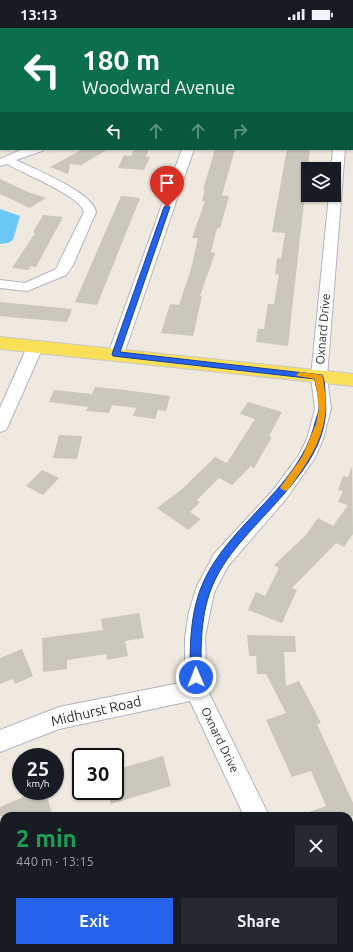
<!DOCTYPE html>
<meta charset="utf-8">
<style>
:root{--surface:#171b24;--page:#242831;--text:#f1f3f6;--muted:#9ea1a6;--accent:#2563eb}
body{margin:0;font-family:Ubuntu,sans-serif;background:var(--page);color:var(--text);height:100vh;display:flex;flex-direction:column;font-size:15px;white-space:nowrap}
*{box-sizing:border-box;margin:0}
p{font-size:13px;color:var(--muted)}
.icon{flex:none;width:22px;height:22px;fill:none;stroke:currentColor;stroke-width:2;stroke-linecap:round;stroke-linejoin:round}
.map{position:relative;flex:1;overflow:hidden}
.details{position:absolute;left:0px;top:784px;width:353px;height:140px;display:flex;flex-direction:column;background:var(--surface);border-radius:12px 12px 0 0;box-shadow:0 1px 3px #0004}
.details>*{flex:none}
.banner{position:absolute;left:0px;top:0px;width:353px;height:122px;box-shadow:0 1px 3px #0004;background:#0b6e4f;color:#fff;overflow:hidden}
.buttons{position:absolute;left:301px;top:134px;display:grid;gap:8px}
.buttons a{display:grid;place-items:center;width:40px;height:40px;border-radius:0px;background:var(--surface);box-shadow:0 1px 3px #0004;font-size:20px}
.speed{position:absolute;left:12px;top:720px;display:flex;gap:8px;font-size:20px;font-weight:700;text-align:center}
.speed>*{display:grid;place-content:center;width:52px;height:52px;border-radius:50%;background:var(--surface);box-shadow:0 1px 3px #0004;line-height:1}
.speed small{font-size:10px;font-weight:400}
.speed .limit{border:2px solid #111;border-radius:6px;background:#fff;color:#111}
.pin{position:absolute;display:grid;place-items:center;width:34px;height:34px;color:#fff;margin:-41px -17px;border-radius:50% 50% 50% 0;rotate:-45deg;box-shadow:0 0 4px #0007}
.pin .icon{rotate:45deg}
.me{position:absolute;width:44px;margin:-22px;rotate:359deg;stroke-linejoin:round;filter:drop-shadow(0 0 3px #0008)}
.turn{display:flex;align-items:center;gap:14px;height:84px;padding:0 16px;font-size:18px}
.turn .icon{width:52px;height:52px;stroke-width:2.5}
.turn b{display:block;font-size:28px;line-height:34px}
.lanes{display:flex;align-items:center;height:38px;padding:0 16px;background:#0003;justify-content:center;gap:20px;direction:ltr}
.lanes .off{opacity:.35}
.round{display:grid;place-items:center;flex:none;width:42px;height:42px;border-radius:0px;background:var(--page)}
.summary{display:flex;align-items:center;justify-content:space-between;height:68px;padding:0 16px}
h1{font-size:24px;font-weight:700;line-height:30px;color:#1e9e55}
.button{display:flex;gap:8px;margin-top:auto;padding:8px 16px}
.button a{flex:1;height:46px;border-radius:0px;background:var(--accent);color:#fff;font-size:16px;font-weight:700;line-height:46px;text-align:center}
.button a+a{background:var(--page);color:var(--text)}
.status{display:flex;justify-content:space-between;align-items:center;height:28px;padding:0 20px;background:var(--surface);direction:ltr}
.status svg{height:11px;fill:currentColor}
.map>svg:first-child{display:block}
</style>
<div class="status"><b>13:13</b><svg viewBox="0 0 49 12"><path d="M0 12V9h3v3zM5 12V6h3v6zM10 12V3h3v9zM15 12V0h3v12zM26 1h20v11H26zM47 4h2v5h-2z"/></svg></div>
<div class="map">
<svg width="353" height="924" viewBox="0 0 353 924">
<rect width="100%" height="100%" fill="#efe9df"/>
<path fill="#6cc8f7" d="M 0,181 L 20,188 L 13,212 L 8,215 L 0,216 Z"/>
<g fill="#cbc7bd">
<path d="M 83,121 L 109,121 L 81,137 L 70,136 L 68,146 L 50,139 Z"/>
<path d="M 134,121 L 149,121 L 146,129 L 150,129 L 144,142 L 118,140 L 124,127 L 131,128 Z"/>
<path d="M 215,121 L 235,121 L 222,167 L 229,168 L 220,200 L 217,200 L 211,224 L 215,225 L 200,268 L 202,268 L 193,308 L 161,305 L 170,276 L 179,277 L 191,241 L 198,210 L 192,210 L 205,173 L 202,173 L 205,162 L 203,162 Z"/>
<path d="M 287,121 L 310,121 L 288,318 L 256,314 L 258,301 L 264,301 L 268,276 L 274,276 L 279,247 L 275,246 L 277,230 L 281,231 L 285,205 L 272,204 Z"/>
<path d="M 0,151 L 28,164 L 46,170 L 30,180 L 0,166 Z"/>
<path d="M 121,168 L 140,170 L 97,277 L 75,274 Z"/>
<path d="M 43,187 L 63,189 L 36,239 L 31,238 L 28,242 L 12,240 L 35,205 L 33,204 Z"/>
<path d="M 0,274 L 41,278 L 72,281 L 67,294 L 20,290 L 0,288 Z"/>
<path d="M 95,359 L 125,362 L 170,368 L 166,383 L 158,382 L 155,391 L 133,388 L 136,380 L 112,377 L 109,385 L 86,383 L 88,379 L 49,374 L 54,362 L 92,366 Z"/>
<path d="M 248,374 L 282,384 L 269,408 L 272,409 L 254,440 L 251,438 L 232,457 L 219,450 L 197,472 L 200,474 L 190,484 L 201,491 L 188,502 L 157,480 L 181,462 L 215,429 L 227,435 L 255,391 L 240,386 Z"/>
<path d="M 59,407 L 82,408 L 77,431 L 53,430 Z"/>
<path d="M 352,438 L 353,506 L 344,519 L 336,515 L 292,560 L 297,562 L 282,595 L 248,582 L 256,564 L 265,568 L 279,540 L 274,537 L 305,508 L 318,490 L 333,498 L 348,477 L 338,474 L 343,463 L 338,462 L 343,448 L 348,449 Z"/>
<path d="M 42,442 L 59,450 L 43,467 L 26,458 Z"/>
<path d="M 139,585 L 144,610 L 125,613 L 128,628 L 107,632 L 106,626 L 67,632 L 67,641 L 43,644 L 42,610 L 103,602 L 101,591 Z"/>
<path d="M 247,607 L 295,608 L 296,624 L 284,624 L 286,658 L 299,653 L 321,695 L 317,696 L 353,775 L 353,788 L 304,788 L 303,786 L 326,778 L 311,743 L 292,749 L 266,692 L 286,685 L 266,646 L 257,646 L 256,628 L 249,628 Z"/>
<path d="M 22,621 L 33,648 L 15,656 L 13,651 L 0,656 L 0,630 Z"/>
<path d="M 163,728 L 171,758 L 111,776 L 107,763 L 115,763 L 115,742 Z"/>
<path d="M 37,763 L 45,763 L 53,788 L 0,788 L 0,779 Z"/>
</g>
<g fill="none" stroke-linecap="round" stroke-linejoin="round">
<defs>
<g id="minor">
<path d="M 30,0 L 39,0 L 30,1 Z"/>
<rect x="207" y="0" width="9" height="1"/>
<rect x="340" y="0" width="8" height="1"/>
<rect x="0" y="5" width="1" height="6"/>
<rect x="0" y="68" width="1" height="6"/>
<rect x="352" y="102" width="1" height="6"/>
<path d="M 23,121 L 44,121 L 42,123 L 16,132 C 34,141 93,164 96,184 L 73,237 L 66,247 L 27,263 L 0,260 L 0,252 L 25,255 L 56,241 L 84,184 C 82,169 21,144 7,136 L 0,138 L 0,131 Z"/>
<path d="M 182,121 L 194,121 L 124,326 L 121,329 L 116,331 L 111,329 L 108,326 Z"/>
<path d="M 333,121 L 345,121 L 327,349 L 331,381 L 323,411 L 315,430 L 286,471 L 228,538 L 214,565 L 205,609 L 207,661 L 269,788 L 244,788 L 190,673 L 59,701 L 0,724 L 0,702 L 59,679 L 185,654 L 185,609 L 189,584 L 197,558 L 214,526 L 274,461 L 299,427 L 307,411 L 315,381 L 311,349 L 329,167 L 334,167 L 334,141 L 331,141 Z"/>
<path d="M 35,314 L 40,316 L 43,319 L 8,398 L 6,402 L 0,404 L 0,380 L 27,319 L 30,316 Z"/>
<path d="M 297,920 L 325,920 L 327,924 L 299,924 Z"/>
</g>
<path id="major" d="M 0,309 L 353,346 L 353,358 L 0,321 Z"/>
</defs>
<use href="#minor" stroke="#b3b4c1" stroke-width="2"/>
<use href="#major" stroke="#c8c8c8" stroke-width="2"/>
<use href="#minor" fill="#fff" fill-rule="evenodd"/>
<use href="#major" fill="#fae059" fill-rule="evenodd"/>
</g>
<path fill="#2563eb" stroke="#184099" d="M 167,177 L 170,179 L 120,324 L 322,347 C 325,353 325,361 325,368 C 335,441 247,490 217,548 C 200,580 201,614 201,649 L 199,652 L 196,654 L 192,652 L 190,649 C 190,612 190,576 209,543 C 239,490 297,458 314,399 C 315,393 318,387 319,381 C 320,372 316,360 315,351 L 113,328 L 112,326 L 164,179 Z"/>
<path fill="#f59e0b" d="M 300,344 L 322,347 C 324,352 324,359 325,365 C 330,404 309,432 288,462 L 285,463 L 280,460 L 302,429 L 316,396 L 319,381 L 315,351 L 298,348 L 296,347 Z"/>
<g text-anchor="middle" stroke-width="3" stroke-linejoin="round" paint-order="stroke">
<g font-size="12" fill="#2d2d2d" stroke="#fff">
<text transform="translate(323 301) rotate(-85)" y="4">Oxnard Drive</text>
<text transform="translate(220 712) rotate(64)" y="4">Oxnard Drive</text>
</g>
<g font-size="14" fill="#2d2d2d" stroke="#fff">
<text transform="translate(96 683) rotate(-13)" y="5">Midhurst Road</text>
</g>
</g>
</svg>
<div class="buttons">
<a><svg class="icon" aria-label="layers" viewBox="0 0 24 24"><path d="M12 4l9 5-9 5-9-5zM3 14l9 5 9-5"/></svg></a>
</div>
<div class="speed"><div>25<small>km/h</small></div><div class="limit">30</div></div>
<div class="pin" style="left:167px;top:179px;background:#d93025"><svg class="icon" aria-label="arrive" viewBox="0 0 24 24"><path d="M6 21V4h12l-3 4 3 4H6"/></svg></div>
<svg class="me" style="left:196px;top:649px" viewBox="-20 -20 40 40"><circle r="17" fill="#2563eb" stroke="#fff" stroke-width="3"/><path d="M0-11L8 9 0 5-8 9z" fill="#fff"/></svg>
<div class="banner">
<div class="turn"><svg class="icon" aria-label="left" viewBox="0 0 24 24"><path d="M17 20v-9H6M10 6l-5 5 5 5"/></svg><div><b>180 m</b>Woodward Avenue</div></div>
<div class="lanes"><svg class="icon" aria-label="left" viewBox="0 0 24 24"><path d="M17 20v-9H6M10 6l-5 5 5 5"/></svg><svg class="icon off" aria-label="ahead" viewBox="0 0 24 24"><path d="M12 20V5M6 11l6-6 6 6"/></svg><svg class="icon off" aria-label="ahead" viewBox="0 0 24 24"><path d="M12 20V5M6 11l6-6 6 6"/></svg><svg class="icon off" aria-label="right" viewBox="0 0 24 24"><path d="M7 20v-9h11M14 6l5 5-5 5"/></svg></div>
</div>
<section class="details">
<div class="summary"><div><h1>2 min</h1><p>440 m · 13:15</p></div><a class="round"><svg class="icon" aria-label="close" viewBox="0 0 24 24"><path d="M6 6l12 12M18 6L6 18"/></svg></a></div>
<div class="button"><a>Exit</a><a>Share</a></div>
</section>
</div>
